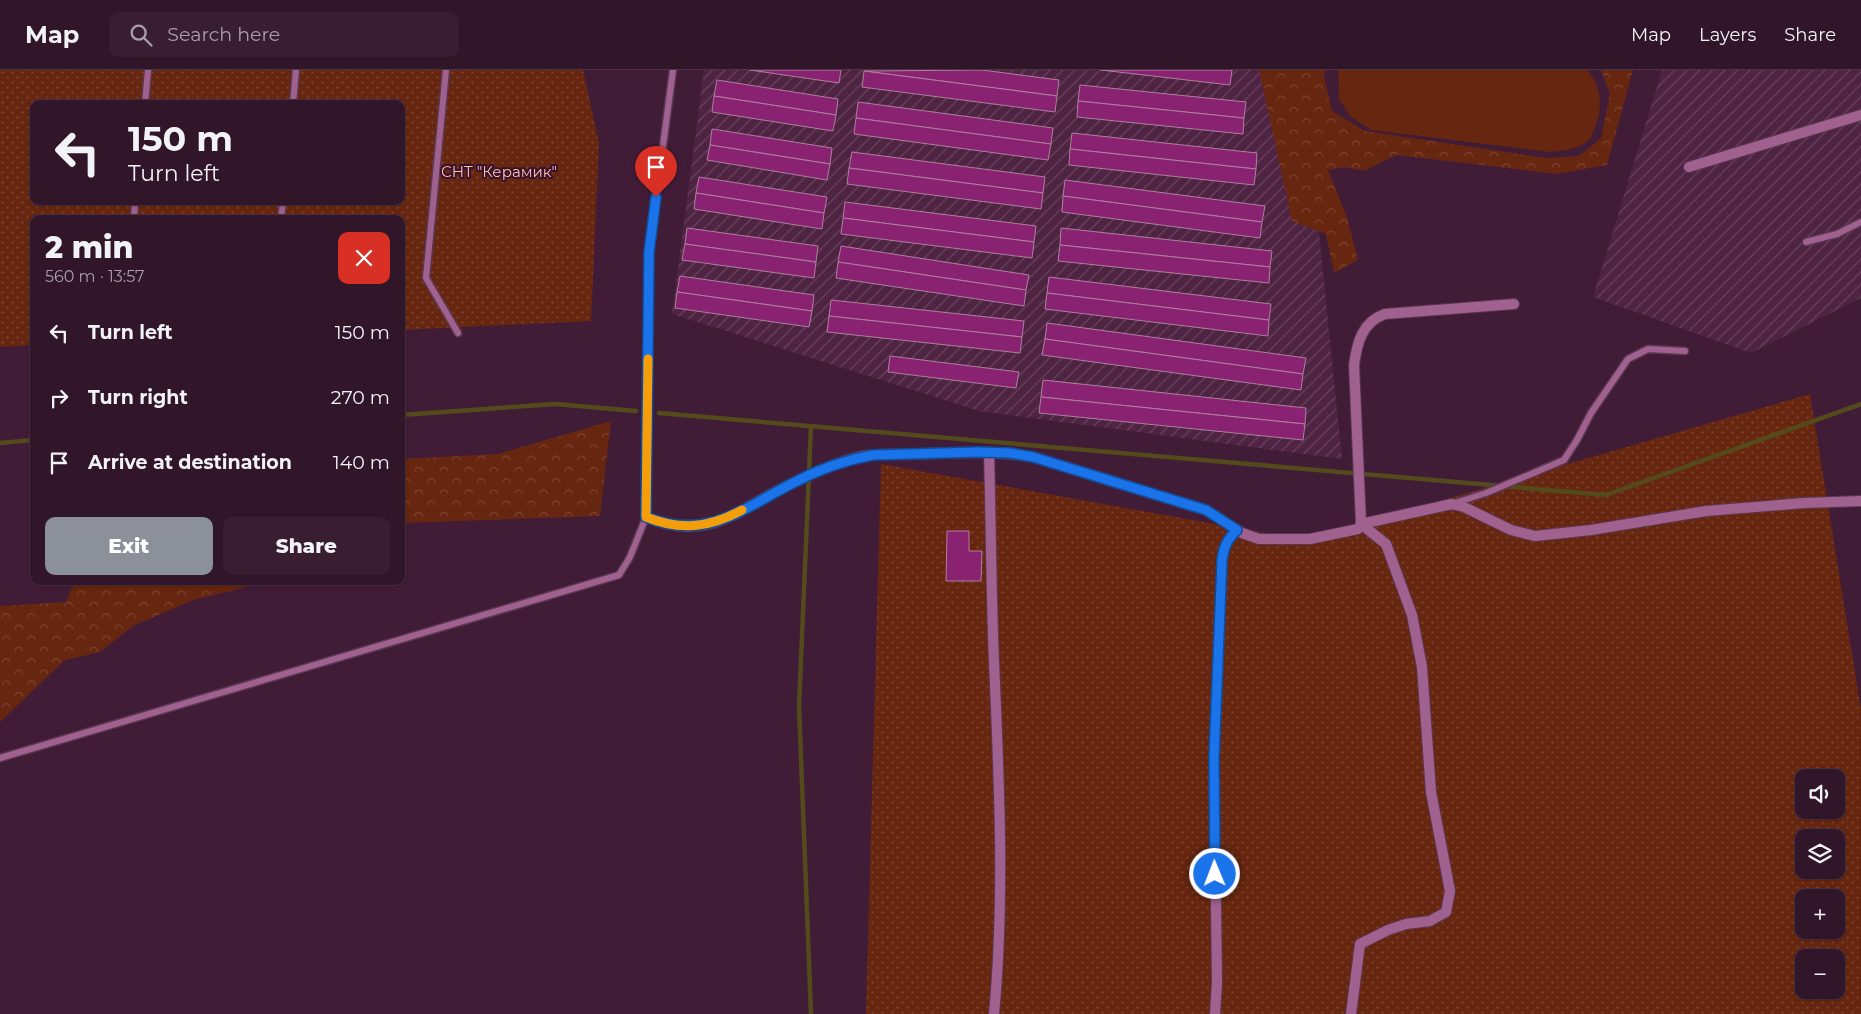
<!DOCTYPE html>
<meta charset="utf-8">
<style>
:root{--surface:#311529;--page:#391e31;--text:#f1f3f6;--muted:#a89fa8;--line:#4c3446;--accent:#8c9099}
body{margin:0;font-family:Montserrat,sans-serif;background:var(--page);color:var(--text);height:100vh;display:flex;flex-direction:column;font-size:19px;white-space:nowrap}
*{box-sizing:border-box;margin:0}
p{font-size:16px;color:var(--muted)}
.icon{flex:none;width:28px;height:28px;fill:none;stroke:currentColor;stroke-width:2;stroke-linecap:round;stroke-linejoin:round}
.map{position:relative;flex:1;overflow:hidden}
.details{position:absolute;left:30px;top:145px;width:375px;height:370px;display:flex;flex-direction:column;background:var(--surface);border-radius:10px;box-shadow:0 1px 4px #0004,0 0 0 1px var(--line)}
.details>*{flex:none}
.hud{position:absolute;left:30px;top:30px;width:375px;height:105px;border-radius:10px;box-shadow:0 1px 4px #0004,0 0 0 1px var(--line);background:#311529;color:var(--text);overflow:hidden}
.tools{position:absolute;left:1795px;top:699px;display:grid;gap:10px}
.tools a{display:grid;place-items:center;width:50px;height:50px;border-radius:10px;background:var(--surface);box-shadow:0 1px 4px #0004,0 0 0 1px var(--line);font-size:25px}
.pin{position:absolute;display:grid;place-items:center;width:42px;height:42px;color:#fff;margin:-51px -21px;border-radius:50% 50% 50% 0;rotate:-45deg;box-shadow:0 0 5px #0007}
.pin .icon{rotate:45deg}
.me{position:absolute;width:55px;margin:-28px;rotate:359deg;stroke-linejoin:round;filter:drop-shadow(0 0 4px #0008)}
.turn{display:flex;align-items:center;gap:18px;height:105px;padding:0 15px;font-size:22px}
.turn .icon{width:65px;height:65px;stroke-width:2.5}
.turn b{display:block;font-size:35px;line-height:42px}
.round{display:grid;place-items:center;flex:none;width:52px;height:52px;border-radius:10px;background:var(--page)}
.head{display:flex;align-items:center;justify-content:space-between;height:85px;padding:0 15px}
h1{font-size:30px;font-weight:800;line-height:38px}
.cta{display:flex;gap:10px;margin-top:auto;padding:10px 15px}
.cta a{flex:1;height:58px;border-radius:10px;background:var(--accent);color:#fff;font-size:20px;font-weight:800;line-height:58px;text-align:center}
.cta a+a{background:var(--page);color:var(--text)}
ul{padding:0;list-style:none}
li{display:flex;align-items:center;gap:15px;height:65px;padding:0 15px}
li div{flex:1}
li b{display:block;font-size:19px}
li em{font-style:normal}
header{display:flex;align-items:center;gap:30px;box-sizing:border-box;height:70px;padding:0 25px;background:var(--surface);border-bottom:1px solid var(--line)}
header strong{font-size:24px}
nav{display:flex;gap:28px;margin-inline-start:auto;font-size:18px}
.search{width:350px;height:45px;background:var(--page);display:flex;align-items:center;gap:12px;box-sizing:border-box;padding:0 18px;border-radius:10px;color:var(--muted);font-size:19px}
.map>svg:first-child{display:block}
</style>
<header>
<strong>Map</strong>
<div class="search"><svg class="icon" aria-label="search" viewBox="0 0 24 24"><circle cx="10" cy="10" r="6"/><path d="M15 15l6 6"/></svg>Search here</div>
<nav><a>Map</a><a>Layers</a><a>Share</a></nav>
</header>
<div class="map">
<svg width="1861" height="944" viewBox="0 0 1861 944">
<defs>
<pattern id="industrial-furrows" width="10" height="10" patternUnits="userSpaceOnUse" patternTransform="scale(1.25)"><rect width="10" height="10" fill="#4f2443"/><path d="M-1 1l2-2M0 10L10 0M9 11l2-2" fill="none" stroke="#68435e"/></pattern>
<pattern id="forest-crowns" width="20" height="18" patternUnits="userSpaceOnUse" patternTransform="scale(1.25)"><rect width="20" height="18" fill="#67260f"/><path d="M2 6a3 3 0 1 1 6 0M12 15a3 3 0 1 1 6 0" fill="none" stroke="#7d4432"/></pattern>
<pattern id="garden-dots" width="8" height="8" patternUnits="userSpaceOnUse" patternTransform="scale(1.25)"><rect width="8" height="8" fill="#67260f"/><path d="M2 2h.1M6 6h.1" fill="none" stroke="#7d4432" stroke-width="1.8" stroke-linecap="round"/></pattern>
</defs>
<rect width="100%" height="100%" fill="#411c37"/>
<g fill="url(#industrial-furrows)">
<path d="M 704,0 L 1287,0 L 1318,152 L 1342,389 L 979,341 L 672,244 Z"/>
<path d="M 1662,0 L 1861,0 L 1861,228 L 1751,283 L 1593,227 Z"/>
</g>
<path fill="#67260f" d="M 1338,0 L 1587,0 C 1603,18 1603,40 1593,62 C 1592,66 1591,69 1587,72 C 1576,79 1563,81 1550,82 L 1371,60 L 1351,47 L 1339,29 Z"/>
<g fill="url(#forest-crowns)">
<path d="M 1259,0 L 1326,0 L 1324,6 L 1332,41 L 1365,61 L 1546,88 L 1579,86 L 1601,68 L 1610,24 L 1601,0 L 1633,0 L 1607,95 L 1557,104 L 1396,85 L 1364,101 L 1344,97 L 1328,100 L 1347,147 L 1358,190 L 1334,203 L 1326,164 L 1292,151 Z"/>
<path d="M 611,351 L 600,446 L 401,453 L 401,389 L 498,384 Z"/>
<path d="M 75,511 L 263,511 L 262,513 L 193,530 L 133,556 L 100,582 L 65,590 L 0,652 L 0,536 L 66,532 Z"/>
</g>
<g fill="url(#garden-dots)" fill-rule="evenodd">
<path d="M 0,0 L 583,0 L 599,73 L 591,251 L 401,260 L 401,149 L 34,149 L 34,275 L 0,277 ZM 34,34 L 401,34 L 401,131 L 34,131 Z"/>
<path d="M 1810,324 L 1861,639 L 1861,944 L 866,944 L 881,394 L 1304,470 ZM 1804,708 L 1836,708 L 1836,740 L 1804,740 ZM 1804,768 L 1836,768 L 1836,800 L 1804,800 ZM 1804,828 L 1836,828 L 1836,860 L 1804,860 ZM 1804,888 L 1836,888 L 1836,920 L 1804,920 Z"/>
</g>
<g fill="none" stroke-linecap="round" stroke-linejoin="round">
<g stroke="#534b1c" stroke-width="4.5">
<path d="M 659,343 L 1606,425 L 1861,334"/>
<path d="M 401,345 L 555,334 L 636,341"/>
<path d="M 811,356 L 799,636 L 811,944"/>
<path d="M 0,373 L 34,370"/>
</g>
</g>
<g fill="#8a2272" stroke="#ad809e">
<path d="M 750,0 L 841,0 L 839,13 Z"/>
<path d="M 982,0 L 1059,10 L 1057,26 L 864,1 Z"/>
<path d="M 1101,0 L 1232,0 L 1230,15 Z"/>
<path d="M 864,1 L 1057,26 L 1055,42 L 862,17 Z"/>
<path d="M 717,10 L 838,29 L 836,45 L 714,26 Z"/>
<path d="M 1080,15 L 1246,32 L 1244,48 L 1078,31 Z"/>
<path d="M 714,26 L 836,45 L 833,61 L 712,42 Z"/>
<path d="M 1078,31 L 1244,48 L 1243,64 L 1077,47 Z"/>
<path d="M 858,32 L 1053,58 L 1051,74 L 856,48 Z"/>
<path d="M 856,48 L 1051,74 L 1048,90 L 854,64 Z"/>
<path d="M 712,59 L 832,78 L 830,94 L 710,75 Z"/>
<path d="M 1072,63 L 1257,83 L 1256,99 L 1070,79 Z"/>
<path d="M 710,75 L 830,94 L 827,110 L 707,90 Z"/>
<path d="M 1070,79 L 1256,99 L 1254,115 L 1069,95 Z"/>
<path d="M 852,82 L 1045,107 L 1043,123 L 849,98 Z"/>
<path d="M 849,98 L 1043,123 L 1041,139 L 847,114 Z"/>
<path d="M 699,107 L 827,127 L 824,143 L 696,123 Z"/>
<path d="M 1065,110 L 1265,136 L 1262,152 L 1063,126 Z"/>
<path d="M 696,123 L 824,143 L 822,159 L 694,139 Z"/>
<path d="M 1063,126 L 1262,152 L 1260,168 L 1062,142 Z"/>
<path d="M 845,132 L 1036,156 L 1034,172 L 843,148 Z"/>
<path d="M 843,148 L 1034,172 L 1032,188 L 841,164 Z"/>
<path d="M 687,158 L 818,176 L 816,192 L 685,174 Z"/>
<path d="M 1061,158 L 1272,181 L 1270,197 L 1060,175 Z"/>
<path d="M 685,174 L 816,192 L 814,208 L 682,190 Z"/>
<path d="M 1060,175 L 1270,197 L 1269,213 L 1058,191 Z"/>
<path d="M 841,176 L 1029,205 L 1026,220 L 838,192 Z"/>
<path d="M 838,192 L 1026,220 L 1024,236 L 836,208 Z"/>
<path d="M 680,206 L 814,225 L 812,241 L 677,222 Z"/>
<path d="M 1049,207 L 1271,234 L 1269,250 L 1047,223 Z"/>
<path d="M 677,222 L 812,241 L 809,257 L 675,238 Z"/>
<path d="M 1047,223 L 1269,250 L 1268,266 L 1045,239 Z"/>
<path d="M 831,230 L 1024,251 L 1022,267 L 829,246 Z"/>
<path d="M 829,246 L 1022,267 L 1020,283 L 827,262 Z"/>
<path d="M 1047,253 L 1306,288 L 1303,304 L 1045,269 Z"/>
<path d="M 1045,269 L 1303,304 L 1301,320 L 1042,285 Z"/>
<path d="M 890,286 L 1019,302 L 1016,318 L 888,302 Z"/>
<path d="M 1043,310 L 1306,338 L 1305,354 L 1041,327 Z"/>
<path d="M 1041,327 L 1305,354 L 1303,370 L 1039,343 Z"/>
<path d="M 947,461 L 969,461 L 969,481 L 982,481 L 981,511 L 946,511 Z"/>
</g>
<g fill="none" stroke-linecap="round" stroke-linejoin="round">
<defs>
<g id="lane">
<path d="M 446,0 L 426,208 L 458,263"/>
<path d="M 145,34 L 148,0"/>
<path d="M 293,34 L 296,0"/>
<path d="M 134,149 L 135,131"/>
<path d="M 281,149 L 283,131"/>
<path d="M 1806,172 L 1837,164 L 1861,152"/>
<path d="M 1455,433 L 1486,423 L 1564,390 L 1577,370 L 1591,343 L 1628,289 L 1648,279 L 1685,281"/>
<path d="M 0,688 L 619,505 L 630,487 L 646,447 L 649,182 L 673,0"/>
</g>
<g id="street">
<path d="M 1689,97 L 1861,45"/>
<path d="M 989,382 C 991,452 991,522 994,591 C 999,709 1005,826 994,944"/>
<path d="M 646,447 C 665,455 688,459 709,454 C 729,449 747,438 764,428 C 793,412 823,397 855,388 C 874,383 895,385 915,384 C 955,383 994,380 1033,387 L 1206,440 L 1242,463 L 1259,469 L 1310,469 L 1358,459 L 1361,454 L 1452,434 L 1464,437 L 1511,460 L 1535,466 L 1591,460 L 1706,441 L 1804,433 L 1861,431"/>
<path d="M 1361,454 L 1354,295 C 1357,273 1362,252 1385,244 L 1514,234"/>
<path d="M 1215,944 L 1217,912 L 1214,688 L 1222,490 C 1224,476 1227,469 1237,460"/>
<path d="M 1351,944 L 1360,874 L 1388,860 L 1406,854 L 1430,851 L 1446,842 L 1450,821 L 1431,722 L 1422,597 L 1412,545 L 1386,474 L 1361,454"/>
</g>
</defs>
<use href="#lane" stroke="#5b3852" stroke-width="9"/>
<use href="#street" stroke="#5b3852" stroke-width="12"/>
<use href="#lane" stroke="#a0618e" stroke-width="6"/>
<use href="#street" stroke="#a0618e" stroke-width="10"/>
</g>
<g fill="none" stroke-linecap="round" stroke-linejoin="round">
<defs>
<path id="route" d="M 656,127 L 649,182 L 646,447 C 705,471 741,440 791,414 C 817,400 845,390 873,385 L 978,382 L 1010,383 L 1033,387 L 1206,440 L 1237,460 C 1227,470 1224,476 1222,490 L 1214,688 L 1215,804"/>
</defs>
<use href="#route" stroke="#114b97" stroke-width="12"/>
<use href="#route" stroke="#1a73e8" stroke-width="9"/>
<path stroke="#f59e0b" stroke-width="9" d="M 648,289 L 646,447 C 680,461 709,458 742,440"/>
</g>
<g text-anchor="middle" stroke-width="4" stroke-linejoin="round" paint-order="stroke">
<g font-size="15" fill="#ffc0ac" stroke="#36122d">
<text x="499" y="107">СНТ "Керамик"</text>
</g>
</g>
</svg>
<div class="tools">
<a><svg class="icon" aria-label="sound" viewBox="0 0 24 24"><path d="M4 9h4l5-4v14l-5-4H4zM17 9q2 3 0 6"/></svg></a>
<a><svg class="icon" aria-label="layers" viewBox="0 0 24 24"><path d="M12 4l9 5-9 5-9-5zM3 14l9 5 9-5"/></svg></a>
<a>+</a>
<a>−</a>
</div>
<div class="pin" style="left:656px;top:127px;background:#d93025"><svg class="icon" aria-label="arrive" viewBox="0 0 24 24"><path d="M6 21V4h12l-3 4 3 4H6"/></svg></div>
<svg class="me" style="left:1215px;top:804px" viewBox="-20 -20 40 40"><circle r="17" fill="#1a73e8" stroke="#fff" stroke-width="3"/><path d="M0-11L8 9 0 5-8 9z" fill="#fff"/></svg>
<div class="hud">
<div class="turn"><svg class="icon" aria-label="left" viewBox="0 0 24 24"><path d="M17 20v-9H6M10 6l-5 5 5 5"/></svg><div><b>150 m</b>Turn left</div></div>
</div>
<section class="details">
<div class="head"><div><h1>2 min</h1><p>560 m · 13:57</p></div><a class="round" style="background:#d93025;color:#fff"><svg class="icon" aria-label="close" viewBox="0 0 24 24"><path d="M6 6l12 12M18 6L6 18"/></svg></a></div>
<ul>
<li><svg class="icon" aria-label="left" viewBox="0 0 24 24"><path d="M17 20v-9H6M10 6l-5 5 5 5"/></svg><div><b>Turn left</b></div><em>150 m</em></li>
<li><svg class="icon" aria-label="right" viewBox="0 0 24 24"><path d="M7 20v-9h11M14 6l5 5-5 5"/></svg><div><b>Turn right</b></div><em>270 m</em></li>
<li><svg class="icon" aria-label="arrive" viewBox="0 0 24 24"><path d="M6 21V4h12l-3 4 3 4H6"/></svg><div><b>Arrive at destination</b></div><em>140 m</em></li>
</ul>
<div class="cta"><a>Exit</a><a>Share</a></div>
</section>
</div>
